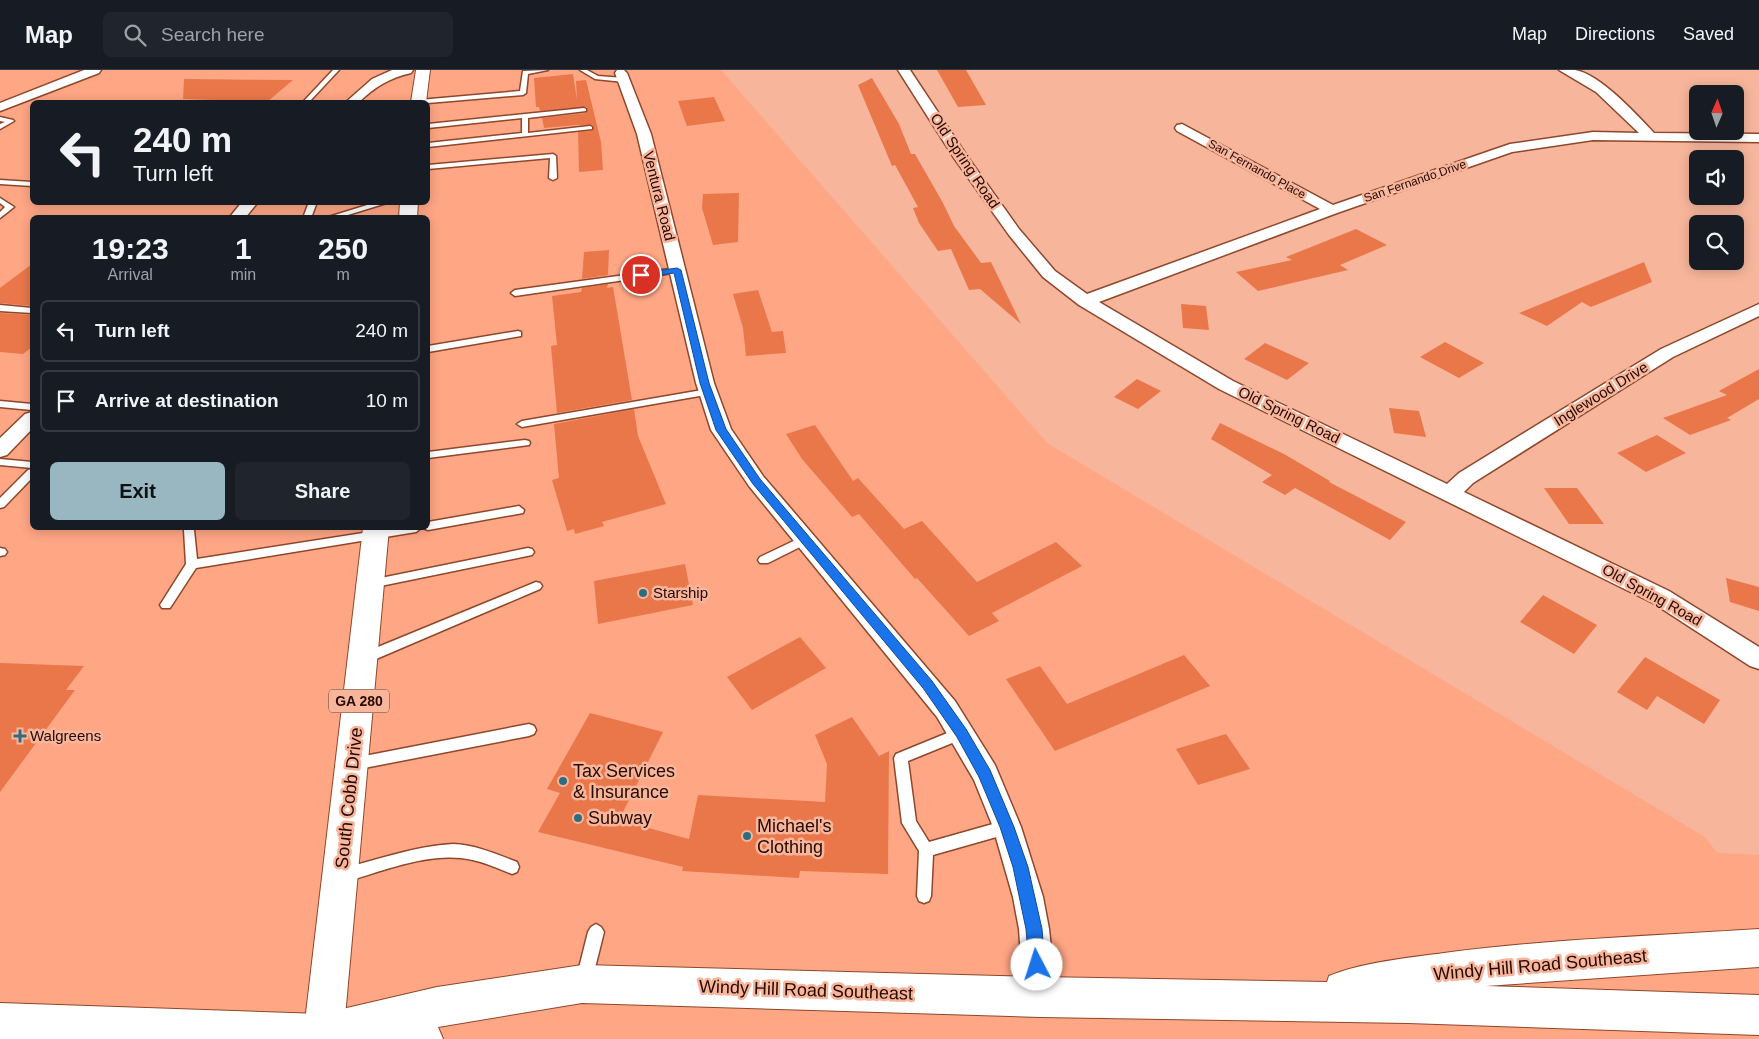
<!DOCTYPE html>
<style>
:root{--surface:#171b24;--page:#20242c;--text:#f1f3f6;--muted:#9ea1a6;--line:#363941;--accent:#98b7c1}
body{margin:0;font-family:Helvetica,sans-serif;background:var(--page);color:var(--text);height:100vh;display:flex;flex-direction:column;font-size:19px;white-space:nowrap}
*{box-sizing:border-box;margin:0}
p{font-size:16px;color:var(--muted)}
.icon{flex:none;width:28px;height:28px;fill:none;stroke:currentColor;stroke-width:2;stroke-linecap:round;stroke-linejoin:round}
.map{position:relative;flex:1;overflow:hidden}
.details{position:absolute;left:30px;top:145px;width:400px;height:315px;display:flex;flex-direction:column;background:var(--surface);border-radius:8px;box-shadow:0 2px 12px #0003}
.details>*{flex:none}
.top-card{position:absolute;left:30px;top:30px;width:400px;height:105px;border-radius:8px;box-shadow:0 2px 12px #0003;background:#171b24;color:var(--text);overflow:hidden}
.needle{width:32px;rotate:2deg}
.fabs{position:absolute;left:1689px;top:15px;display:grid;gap:10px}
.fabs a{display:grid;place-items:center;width:55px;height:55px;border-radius:8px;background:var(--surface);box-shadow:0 2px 12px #0003;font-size:25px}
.pin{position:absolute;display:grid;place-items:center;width:42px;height:42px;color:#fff;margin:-21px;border:2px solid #fff;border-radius:50%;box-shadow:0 1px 5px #0007}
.me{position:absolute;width:55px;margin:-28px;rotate:355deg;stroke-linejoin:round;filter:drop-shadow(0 0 4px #0008)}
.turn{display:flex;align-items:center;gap:18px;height:105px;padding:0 20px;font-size:22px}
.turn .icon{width:65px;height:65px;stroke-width:2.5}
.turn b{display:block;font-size:35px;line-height:42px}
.eta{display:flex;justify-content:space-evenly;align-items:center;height:85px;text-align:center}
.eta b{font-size:30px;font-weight:600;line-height:35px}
.button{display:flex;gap:10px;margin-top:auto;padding:10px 20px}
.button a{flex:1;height:58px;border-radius:8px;background:var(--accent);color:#111;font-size:20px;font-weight:600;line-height:58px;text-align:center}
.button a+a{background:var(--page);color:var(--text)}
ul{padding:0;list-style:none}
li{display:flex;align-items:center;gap:15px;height:62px;margin:0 10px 8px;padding:0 10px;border:2px solid var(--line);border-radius:8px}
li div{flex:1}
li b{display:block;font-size:19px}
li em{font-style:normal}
header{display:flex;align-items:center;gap:30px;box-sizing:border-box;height:70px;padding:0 25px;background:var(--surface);border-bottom:1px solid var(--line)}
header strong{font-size:24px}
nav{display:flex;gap:28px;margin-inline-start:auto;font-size:18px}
.search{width:350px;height:45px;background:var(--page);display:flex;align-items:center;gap:12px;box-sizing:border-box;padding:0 18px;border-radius:8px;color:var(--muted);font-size:19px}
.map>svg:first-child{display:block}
</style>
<header>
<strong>Map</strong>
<div class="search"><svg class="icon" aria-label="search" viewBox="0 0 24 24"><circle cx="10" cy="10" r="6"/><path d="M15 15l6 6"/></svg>Search here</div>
<nav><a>Map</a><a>Directions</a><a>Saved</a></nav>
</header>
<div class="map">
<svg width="1759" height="969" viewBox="0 0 1759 969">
<rect width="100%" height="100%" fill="#f7b59c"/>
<path fill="#ffa684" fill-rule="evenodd" d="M 0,0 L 721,0 L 1047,373 L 1705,767 L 1717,783 L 1759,785 L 1759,969 L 0,969 ZM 32,32 L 428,32 L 428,132 L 32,132 ZM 32,148 L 428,148 L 428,458 L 32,458 Z"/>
<g fill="#ea774a">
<path d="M 937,0 L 966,0 L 986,35 L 958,37 Z"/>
<path d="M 573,4 L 577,30 L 576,11 L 586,10 L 601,72 L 603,100 L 579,102 L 578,62 L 592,61 L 593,55 L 577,55 L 544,58 L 542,48 L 586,43 L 587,37 L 540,41 L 539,37 L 536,37 L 534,8 Z"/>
<path d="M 872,8 L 899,54 L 911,84 L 915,84 L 943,133 L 954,156 L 981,193 L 991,192 L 1021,254 L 980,219 L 969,220 L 951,179 L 938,181 L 919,153 L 913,138 L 918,137 L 895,95 L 892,96 L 858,15 Z"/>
<path d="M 184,9 L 293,10 L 267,32 L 183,29 Z"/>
<path d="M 714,27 L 725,51 L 687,56 L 678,31 Z"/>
<path d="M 739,123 L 738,172 L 713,175 L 702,138 L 703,124 Z"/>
<path d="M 1356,159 L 1387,175 L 1340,195 L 1348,200 L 1258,221 L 1236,202 L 1292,190 L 1286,187 Z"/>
<path d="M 609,180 L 608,205 L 582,209 L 584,182 Z"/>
<path d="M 1644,192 L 1652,212 L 1591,237 L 1582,232 L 1547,256 L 1519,243 Z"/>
<path d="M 32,194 L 32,236 L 0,233 L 0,218 Z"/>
<path d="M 608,214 L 607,218 L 613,217 L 632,330 L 557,343 L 551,276 L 557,275 L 552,226 L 581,222 L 582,218 Z"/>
<path d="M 758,220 L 772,262 L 783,261 L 786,283 L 746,286 L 743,258 L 733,224 Z"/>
<path d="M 1181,234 L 1206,236 L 1209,260 L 1183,258 Z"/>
<path d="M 0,243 L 32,245 L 32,277 L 23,284 L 0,282 Z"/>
<path d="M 1445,272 L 1484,293 L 1459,308 L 1420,287 Z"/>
<path d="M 1265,273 L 1309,293 L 1287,310 L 1244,289 Z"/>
<path d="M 1759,299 L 1759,329 L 1727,348 L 1731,350 L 1690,365 L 1663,348 L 1727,325 L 1719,321 Z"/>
<path d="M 1137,309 L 1161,321 L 1138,339 L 1114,327 Z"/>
<path d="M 1389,338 L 1419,341 L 1426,367 L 1394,363 Z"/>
<path d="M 634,339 L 638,366 L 666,434 L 602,452 L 604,456 L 575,464 L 574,459 L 567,461 L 552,410 L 559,408 L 554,354 Z"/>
<path d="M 1220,353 L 1284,384 L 1330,411 L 1329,412 L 1406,452 L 1390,470 L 1295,418 L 1285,425 L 1262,412 L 1272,405 L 1211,369 Z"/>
<path d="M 815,355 L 853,411 L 858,408 L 904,459 L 922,451 L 977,512 L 1056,472 L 1082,496 L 992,543 L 999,551 L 969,566 L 917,508 L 915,509 L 859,444 L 852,447 L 802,389 L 786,364 Z"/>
<path d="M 1657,365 L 1686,383 L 1646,402 L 1617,383 Z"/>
<path d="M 1544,418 L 1577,418 L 1604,454 L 1569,454 Z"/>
<path d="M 685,494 L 693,535 L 598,554 L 594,511 Z"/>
<path d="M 1726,508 L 1759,517 L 1759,541 L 1730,532 Z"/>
<path d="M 1543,525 L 1597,555 L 1574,584 L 1520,552 Z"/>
<path d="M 800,567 L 826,598 L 752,640 L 727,607 Z"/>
<path d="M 1184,585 L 1210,616 L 1055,681 L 1006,609 L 1040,596 L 1067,634 Z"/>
<path d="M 1645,587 L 1720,630 L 1704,654 L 1657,626 L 1647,640 L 1617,622 Z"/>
<path d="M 0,593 L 84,596 L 66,620 L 75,620 L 0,722 Z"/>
<path d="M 590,643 L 663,662 L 619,750 L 689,769 L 698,725 L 825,732 L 827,694 L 815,665 L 852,647 L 879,686 L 889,681 L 888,804 L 800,801 L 799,808 L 682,801 L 683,797 L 538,762 L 560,723 L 547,719 Z"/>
<path d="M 1226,664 L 1250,699 L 1198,715 L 1176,679 Z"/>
</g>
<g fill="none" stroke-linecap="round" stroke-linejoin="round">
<defs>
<g id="lane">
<path d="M 333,0 L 339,0 L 309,32 L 303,32 Z"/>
<path d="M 548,0 L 528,4 L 526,23 L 523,25 L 428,33 L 416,32 L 419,30 L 520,21 L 523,1 Z"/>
<path d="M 580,0 L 587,0 L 598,6 L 624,8 L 627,10 L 624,12 L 595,9 Z"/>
<path d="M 584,38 L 586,39 L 586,41 L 528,48 L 528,63 L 590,56 L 592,57 L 592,59 L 428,77 L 428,73 L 522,63 L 522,48 L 428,58 L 428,54 Z"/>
<path d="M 0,47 L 13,50 L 14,51 L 0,59 L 0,54 L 5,52 L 0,51 Z"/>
<path d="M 553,84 L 556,86 L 557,108 L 553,110 L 549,108 L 550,88 L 428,99 L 428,95 Z"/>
<path d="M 0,110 L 32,112 L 32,116 L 0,114 Z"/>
<path d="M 0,128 L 14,137 L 0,148 L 0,142 L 5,137 L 0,133 Z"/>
<path d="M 309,132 L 317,132 L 311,148 L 303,148 Z"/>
<path d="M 377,132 L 390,132 L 338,148 L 325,148 Z"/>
<path d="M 677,198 L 681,200 L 680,202 L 515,226 L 511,223 L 515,220 Z"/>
<path d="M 0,235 L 32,238 L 32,243 L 0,241 Z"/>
<path d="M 518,261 L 521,262 L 521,266 L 428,282 L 428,276 Z"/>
<path d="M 708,319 L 711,320 L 711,324 L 522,357 L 517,354 L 522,351 Z"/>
<path d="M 0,331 L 32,334 L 32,340 L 0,337 Z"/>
<path d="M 525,370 L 529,371 L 530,373 L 529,375 L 428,388 L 428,382 Z"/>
<path d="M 0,389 L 32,392 L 32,398 L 0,395 Z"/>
<path d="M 32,399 L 32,408 L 4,437 L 0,438 L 0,428 L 28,400 Z"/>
<path d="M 519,436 L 524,440 L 523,443 L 428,460 L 423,458 L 428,458 L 428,452 Z"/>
<path d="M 185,458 L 193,458 L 194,460 L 197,489 L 395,458 L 421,458 L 416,462 L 196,498 L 170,538 L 162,538 L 160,535 L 186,494 L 184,460 Z"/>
<path d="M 804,466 L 808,467 L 810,470 L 808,473 L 768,493 L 760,493 L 758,490 L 760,487 Z"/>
<path d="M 0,478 L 5,479 L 7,482 L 5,485 L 0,486 Z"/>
<path d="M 528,478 L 532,479 L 534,482 L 532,485 L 371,518 L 367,517 L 365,514 L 367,511 L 371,510 Z"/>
<path d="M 536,512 L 540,513 L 542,516 L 540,519 L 369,592 L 365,593 L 361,592 L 359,588 L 361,584 Z"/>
<path d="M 529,654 L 534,656 L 536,660 L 534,664 L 529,666 L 354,700 L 349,698 L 347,694 L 349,690 L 354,688 Z"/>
<path d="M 962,657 L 967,659 L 969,663 L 967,667 L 908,691 L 916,751 L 929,772 L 1007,750 L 1012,752 L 1014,757 L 1012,762 L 1007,764 L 933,785 L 931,826 L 929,831 L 924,833 L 919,831 L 917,826 L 919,781 L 902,753 L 894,688 L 896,684 Z"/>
<path d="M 453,774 C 476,775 496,784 517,792 L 519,797 L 517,802 L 512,804 C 495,797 479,790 461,788 C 422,784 381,802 344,812 L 339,810 L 337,805 L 339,800 L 344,798 C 380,789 416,776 453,774 Z"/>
<path d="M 596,854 L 601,857 L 604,862 L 592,910 L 590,916 L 584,918 L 578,916 L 576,910 L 588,862 L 591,857 Z"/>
</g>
<g id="street">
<path d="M 84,0 L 101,0 L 99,3 L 0,41 L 0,33 Z"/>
<path d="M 392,0 L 413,0 L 411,3 C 389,8 375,17 359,32 L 346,32 L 372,9 Z"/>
<path d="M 617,0 L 624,0 L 627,3 L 651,64 L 714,313 L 731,359 L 763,406 L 955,631 L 995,695 L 1021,757 L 1043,827 L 1049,859 L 1056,927 L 1051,938 L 1040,943 L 1029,938 L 1024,927 L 1019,859 L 1013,827 L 993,757 L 974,710 L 937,647 L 749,416 L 711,360 L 696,313 L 637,64 L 615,3 Z"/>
<path d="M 898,0 L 910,0 L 967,86 L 1019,159 L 1055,201 L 1087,224 L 1320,139 L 1177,61 L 1175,58 L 1177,55 L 1182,54 L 1333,135 L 1510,74 L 1593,62 L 1639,63 L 1596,22 L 1559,0 C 1564,0 1570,0 1575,0 C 1600,4 1637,45 1654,63 L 1759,64 L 1759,72 L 1593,70 L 1512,82 L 1337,143 L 1099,232 L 1233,311 L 1447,414 L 1459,403 L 1661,279 L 1759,234 L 1759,246 L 1673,287 L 1473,413 L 1464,422 L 1669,521 L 1759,577 L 1759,599 L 1750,596 L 1653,533 L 1219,319 L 1079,235 L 1043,207 L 1009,165 L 954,88 Z"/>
<path d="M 242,132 L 258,132 L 245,148 L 229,148 Z"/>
<path d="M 32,342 L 32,359 L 7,385 L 0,387 L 0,368 L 25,344 Z"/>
</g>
<path id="secondary" d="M 1759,859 L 1759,897 L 1486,916 L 1759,925 L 1759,965 L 1408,953 L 1040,947 L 582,933 L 438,957 L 443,969 L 0,969 L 0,933 L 321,944 L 437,917 L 582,895 L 1040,907 L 1327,912 L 1329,906 C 1363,892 1408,888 1444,883 C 1549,869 1654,866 1759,859 Z"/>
<g id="primary">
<path d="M 416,0 L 430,0 L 426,32 L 411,32 Z"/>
<path d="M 400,132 L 418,132 L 417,148 L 399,148 Z"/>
<path d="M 363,458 L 389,458 L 343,969 L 303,969 Z"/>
</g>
</defs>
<use href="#lane" stroke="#8e472a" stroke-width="3"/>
<use href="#street" stroke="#8e472a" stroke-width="3"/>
<use href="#secondary" stroke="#8e472a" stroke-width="2"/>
<use href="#primary" stroke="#8e472a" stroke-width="2"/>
<use href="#lane" fill="#fff" fill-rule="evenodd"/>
<use href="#street" fill="#fff" fill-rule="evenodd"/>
<use href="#secondary" fill="#fff" fill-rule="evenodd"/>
<use href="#primary" fill="#fff" fill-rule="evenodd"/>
</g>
<path fill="#1a73e8" stroke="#114b97" d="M 677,198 L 681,200 L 709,313 L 726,359 L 760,409 L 932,611 L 966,659 L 990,700 L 1014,757 L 1028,797 L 1042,859 L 1045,895 L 1043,900 L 1037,903 L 1032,900 L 1029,895 L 1026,859 L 1013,797 L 1000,757 L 979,707 L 957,667 L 923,618 L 753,414 L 716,360 L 700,313 L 674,203 L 641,208 L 637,205 L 641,203 Z"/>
<g fill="#2c6d81" stroke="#f7b59c" stroke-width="2">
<circle cx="643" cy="523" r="5"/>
<path d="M17.5 658.5h5v5h5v5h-5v5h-5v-5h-5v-5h5z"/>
<circle cx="563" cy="711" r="5"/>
<circle cx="578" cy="748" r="5"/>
<circle cx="747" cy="766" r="5"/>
</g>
<g text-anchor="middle" stroke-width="5" stroke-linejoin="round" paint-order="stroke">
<g font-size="12" fill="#270a02" stroke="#f7b59c">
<text transform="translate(1257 99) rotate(29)" y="4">San Fernando Place</text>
<text transform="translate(1415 111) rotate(-19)" y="4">San Fernando Drive</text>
</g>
<rect fill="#f7b59c" stroke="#653d30" stroke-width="1" x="329" y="619.5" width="60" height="23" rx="4"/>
<g font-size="14" font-weight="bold" fill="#270a02">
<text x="359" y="636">GA 280</text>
</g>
<g font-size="15" fill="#270a02" stroke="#f7b59c">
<text transform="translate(965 91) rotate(56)" y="5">Old Spring Road</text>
<text transform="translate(659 126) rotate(76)" y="5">Ventura Road</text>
<text transform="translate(1601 324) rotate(-32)" y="5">Inglewood Drive</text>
<text transform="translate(1289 345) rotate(26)" y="5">Old Spring Road</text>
<text transform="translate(1652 525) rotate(29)" y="5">Old Spring Road</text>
</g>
<g font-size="15" fill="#270a02" stroke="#f7b59c" text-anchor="start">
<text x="653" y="528">Starship</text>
<text x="30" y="671">Walgreens</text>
</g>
<g font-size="18" fill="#270a02" stroke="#f7b59c" text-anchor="start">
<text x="573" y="707">Tax Services<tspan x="573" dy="21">&amp; Insurance</tspan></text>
<text x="588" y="754">Subway</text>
<text x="757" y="762">Michael's<tspan x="757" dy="21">Clothing</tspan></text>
</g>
<g font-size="18" fill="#270a02" stroke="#f7b59c">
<text transform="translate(349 728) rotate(-84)" y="6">South Cobb Drive</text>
<text transform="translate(1540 895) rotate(-5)" y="6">Windy Hill Road Southeast</text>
<text transform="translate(806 920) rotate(2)" y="6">Windy Hill Road Southeast</text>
</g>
</g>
</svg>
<div class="fabs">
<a><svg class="needle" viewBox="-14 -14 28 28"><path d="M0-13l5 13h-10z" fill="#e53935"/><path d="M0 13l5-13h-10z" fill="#9ea1a6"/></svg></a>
<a><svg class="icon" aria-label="sound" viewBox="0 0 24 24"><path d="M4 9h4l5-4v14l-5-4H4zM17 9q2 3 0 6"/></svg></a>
<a><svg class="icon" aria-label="search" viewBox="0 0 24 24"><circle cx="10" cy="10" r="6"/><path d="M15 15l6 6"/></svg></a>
</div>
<div class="pin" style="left:641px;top:205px;background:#d93025"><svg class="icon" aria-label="arrive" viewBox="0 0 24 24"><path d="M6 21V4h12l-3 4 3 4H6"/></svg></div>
<svg class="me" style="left:1037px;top:895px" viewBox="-20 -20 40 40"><circle r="19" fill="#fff"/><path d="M0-13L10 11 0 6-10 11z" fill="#1a73e8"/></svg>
<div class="top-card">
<div class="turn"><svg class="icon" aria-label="left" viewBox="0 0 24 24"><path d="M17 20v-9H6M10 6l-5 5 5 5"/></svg><div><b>240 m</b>Turn left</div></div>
</div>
<section class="details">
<div class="eta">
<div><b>19:23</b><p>Arrival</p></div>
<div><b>1</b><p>min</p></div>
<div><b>250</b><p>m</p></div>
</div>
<ul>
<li><svg class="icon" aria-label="left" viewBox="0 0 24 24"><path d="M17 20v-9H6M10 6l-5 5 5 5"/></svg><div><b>Turn left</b></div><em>240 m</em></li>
<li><svg class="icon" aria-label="arrive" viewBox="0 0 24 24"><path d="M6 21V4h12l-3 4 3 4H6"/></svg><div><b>Arrive at destination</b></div><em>10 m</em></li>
</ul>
<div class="button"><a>Exit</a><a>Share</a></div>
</section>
</div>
